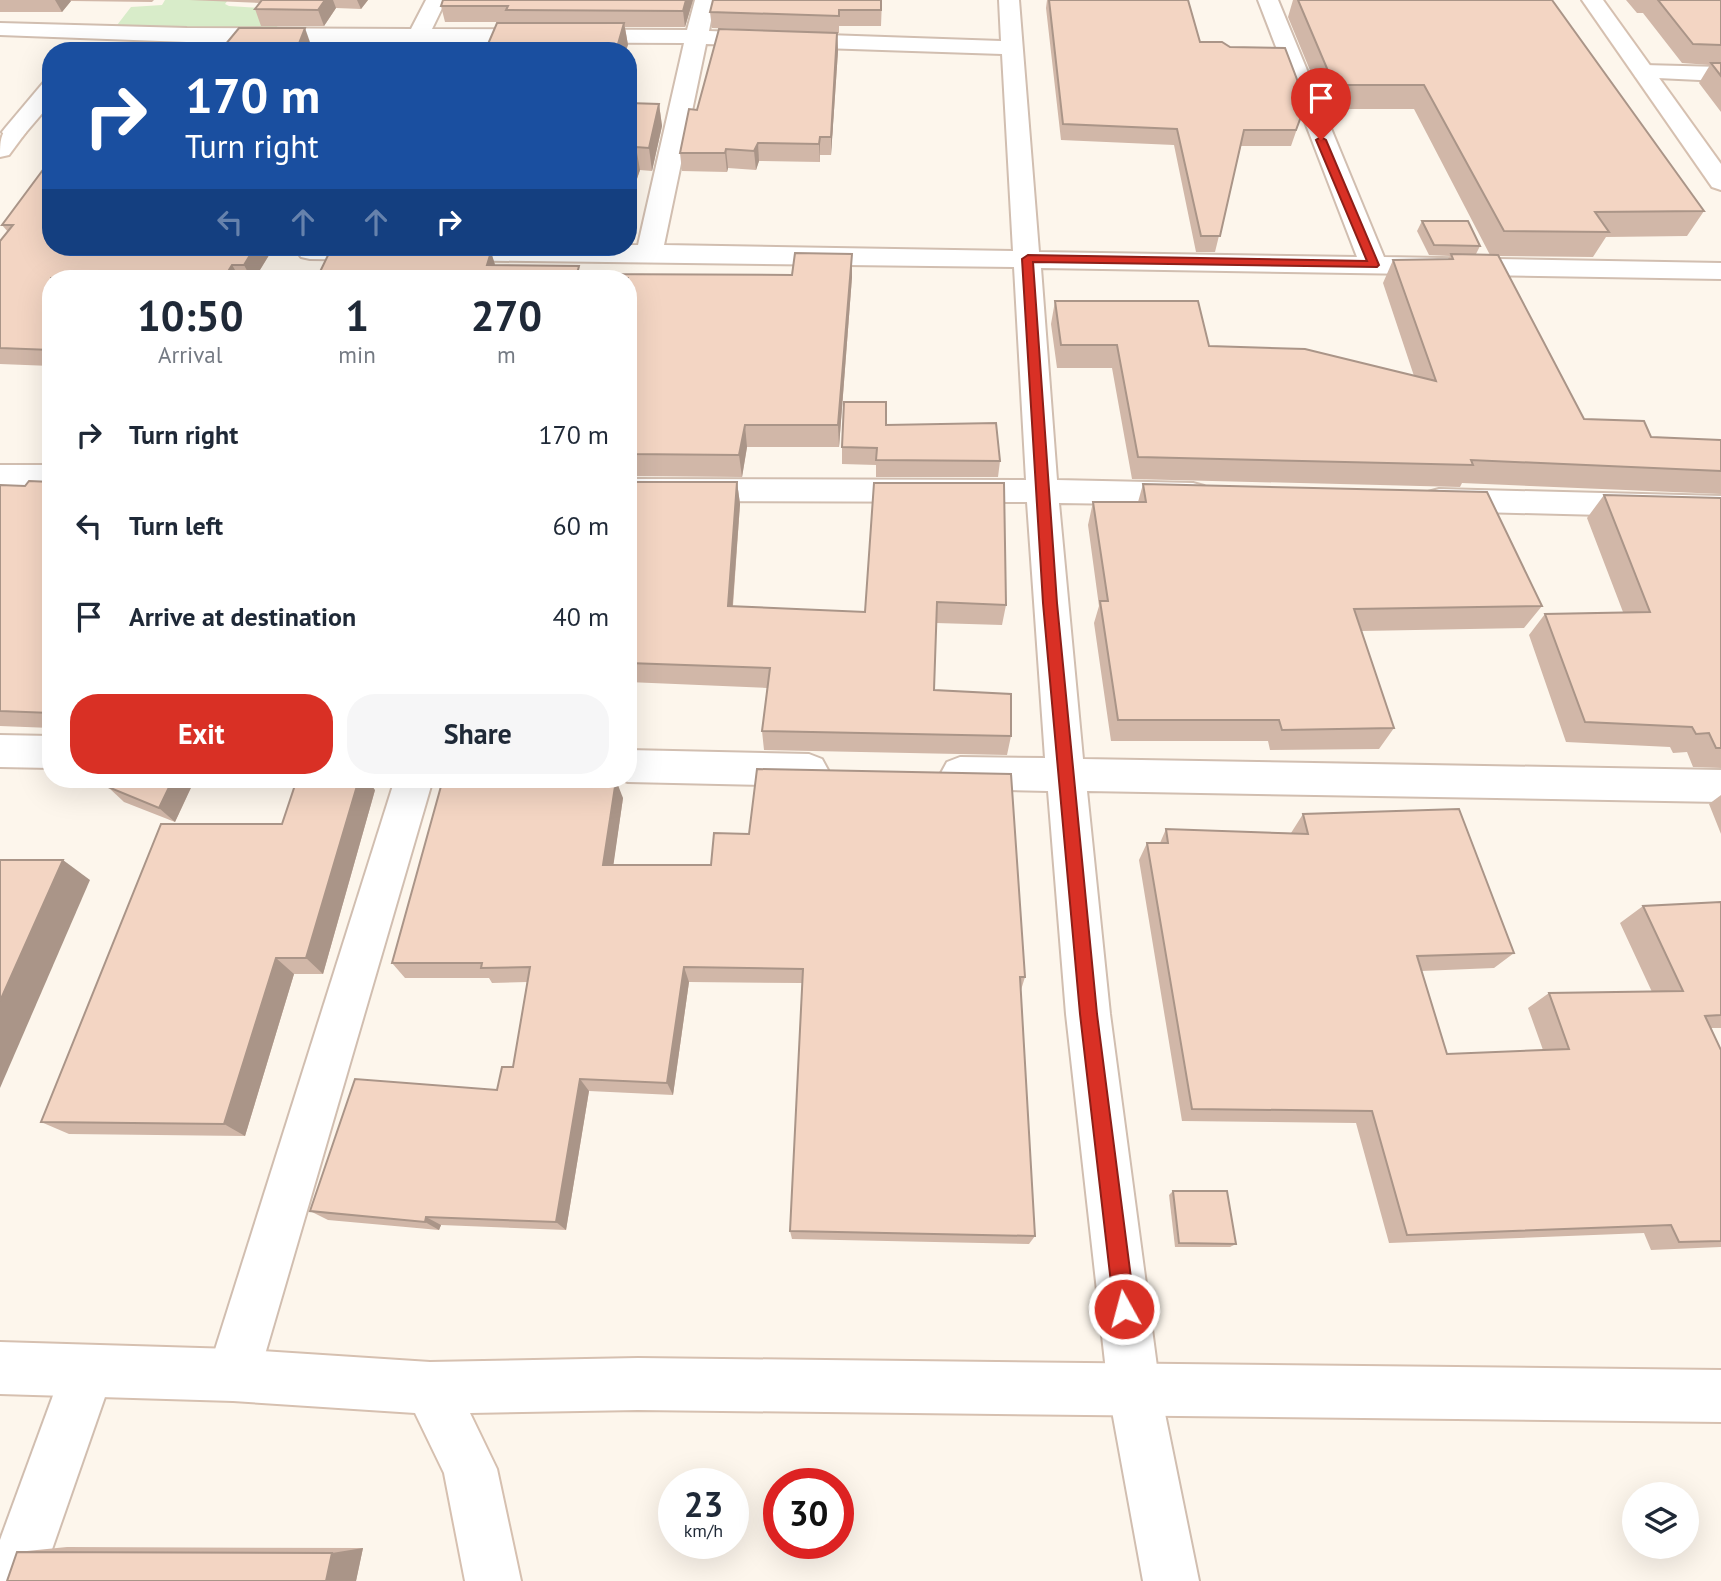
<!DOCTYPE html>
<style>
:root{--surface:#fff;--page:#f6f6f7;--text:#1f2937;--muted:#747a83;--accent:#d93025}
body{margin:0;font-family:"PT Sans",sans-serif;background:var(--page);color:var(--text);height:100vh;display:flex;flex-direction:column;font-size:26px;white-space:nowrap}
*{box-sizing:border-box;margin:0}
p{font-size:23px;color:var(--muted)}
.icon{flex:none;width:38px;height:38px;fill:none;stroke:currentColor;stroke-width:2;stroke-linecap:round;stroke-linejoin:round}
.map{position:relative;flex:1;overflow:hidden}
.details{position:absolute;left:42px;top:270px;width:595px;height:518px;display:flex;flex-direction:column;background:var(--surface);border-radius:28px;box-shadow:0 7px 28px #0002}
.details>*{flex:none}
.banner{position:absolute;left:42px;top:42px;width:595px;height:214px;border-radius:28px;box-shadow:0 7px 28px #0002;background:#1a4fa0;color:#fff;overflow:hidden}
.tools{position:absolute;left:1622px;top:1482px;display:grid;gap:14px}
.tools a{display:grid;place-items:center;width:77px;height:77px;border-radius:50%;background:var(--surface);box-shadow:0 7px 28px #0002;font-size:35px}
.speed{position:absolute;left:658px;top:1468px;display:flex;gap:14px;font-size:35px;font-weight:700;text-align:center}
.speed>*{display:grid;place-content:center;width:91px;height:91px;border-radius:50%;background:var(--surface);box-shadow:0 7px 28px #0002;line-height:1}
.speed small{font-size:18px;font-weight:400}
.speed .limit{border:10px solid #d22;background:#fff;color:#111}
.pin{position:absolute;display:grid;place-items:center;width:60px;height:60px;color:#fff;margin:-72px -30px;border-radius:50% 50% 50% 0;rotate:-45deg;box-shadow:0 0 7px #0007}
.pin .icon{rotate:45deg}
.me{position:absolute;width:77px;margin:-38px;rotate:353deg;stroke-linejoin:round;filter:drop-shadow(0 0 5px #0008)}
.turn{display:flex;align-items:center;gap:24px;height:147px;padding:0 28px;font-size:32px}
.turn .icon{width:91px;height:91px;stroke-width:2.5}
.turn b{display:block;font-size:49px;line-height:60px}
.lanes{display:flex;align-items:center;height:66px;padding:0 28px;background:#0003;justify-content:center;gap:35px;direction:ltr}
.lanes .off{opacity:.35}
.eta{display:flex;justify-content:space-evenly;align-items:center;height:119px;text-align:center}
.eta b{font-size:42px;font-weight:700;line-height:49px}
.button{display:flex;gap:14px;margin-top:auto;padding:14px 28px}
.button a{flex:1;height:80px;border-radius:28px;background:var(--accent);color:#fff;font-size:28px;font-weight:700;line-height:80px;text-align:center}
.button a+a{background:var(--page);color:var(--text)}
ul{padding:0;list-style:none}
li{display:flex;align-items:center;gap:21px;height:91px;padding:0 28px}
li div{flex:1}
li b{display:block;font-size:26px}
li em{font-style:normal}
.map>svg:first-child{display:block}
</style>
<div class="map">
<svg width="1721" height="1581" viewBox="0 0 1721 1581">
<rect width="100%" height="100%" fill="#fdf6ec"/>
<path fill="#d8ecc9" d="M 165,0 L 228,0 L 225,4 L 229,6 L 288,10 L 273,33 L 114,29 L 131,7 L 162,5 Z"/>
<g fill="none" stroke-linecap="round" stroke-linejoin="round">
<defs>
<g id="street">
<path d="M 426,0 L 446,0 L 432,29 L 687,30 L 695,0 L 715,0 L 709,31 L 1001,41 L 999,0 L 1019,0 L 1039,252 L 1357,257 L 1258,0 L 1278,0 L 1384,257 L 1721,263 L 1721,279 L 1041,268 L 1057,480 L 1193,483 L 1204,486 L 1209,494 L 1204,502 L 1193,505 L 1059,503 L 1083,759 L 1721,770 L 1721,802 L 1087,791 L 1110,1014 L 1160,1389 L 1199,1581 L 1143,1581 L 1108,1389 L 1066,1014 L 1048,791 L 960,789 L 947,784 L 941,773 L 947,762 L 960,757 L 1045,758 L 1027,502 L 628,501 L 628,479 L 1026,480 L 1014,267 L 438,260 L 429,258 L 425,252 L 428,247 L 638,245 L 684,43 L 426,42 L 422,51 L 400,51 L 404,42 L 187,42 L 0,35 L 0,23 L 187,28 L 411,29 ZM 706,44 L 1002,54 L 1013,251 L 664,245 Z"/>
<path d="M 1644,65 L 1721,67 L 1721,81 L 1636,77 L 1633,72 L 1636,67 Z"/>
<path d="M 51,81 L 51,103 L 22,137 L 6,137 L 2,132 L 6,127 L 43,83 Z"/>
<path d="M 300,247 L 391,247 L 394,252 L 390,258 L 381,260 L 310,259 L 301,257 L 297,251 Z"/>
<rect x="0" y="465" width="51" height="22"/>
<path d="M 1439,489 L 1721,496 L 1721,518 L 1439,511 L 1428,508 L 1423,500 L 1428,492 Z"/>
<path d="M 0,735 L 51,736 L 51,768 L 0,767 Z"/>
<path d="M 628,750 L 809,754 L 822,759 L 828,770 L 822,781 L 809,786 L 628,782 L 619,779 L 628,779 Z"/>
<path d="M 395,779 L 433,779 L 259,1375 L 251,1393 L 233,1401 L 215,1393 L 207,1375 Z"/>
<path d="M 88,1345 L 106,1353 L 114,1371 L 41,1581 L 0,1581 L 0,1540 L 62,1371 L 70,1353 Z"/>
</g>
<g id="secondary">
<path d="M 1582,0 L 1603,0 L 1721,164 L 1721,190 L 1712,187 Z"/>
<path d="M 14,125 L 22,127 L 26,132 L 9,155 L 0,157 C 0,142 0,129 14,125 Z"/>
<path d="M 0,1342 L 233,1349 L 430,1362 L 638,1358 L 1721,1370 L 1721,1422 L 638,1410 L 470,1413 L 497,1469 L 521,1581 L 465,1581 L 444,1473 L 415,1413 L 233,1401 L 0,1394 Z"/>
</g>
</defs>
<use href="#street" stroke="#d1beb0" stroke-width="4"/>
<use href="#secondary" stroke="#d6c0b0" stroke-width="4"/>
<use href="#street" fill="#fff" fill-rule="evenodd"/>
<use href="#secondary" fill="#fff" fill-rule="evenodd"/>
</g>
<g fill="#d1b7a8">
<path d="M 0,0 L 154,0 L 152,2 L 71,1 L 62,12 L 0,12 Z"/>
<path d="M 189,0 L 368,0 L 361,9 L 336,8 L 324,26 L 261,26 L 255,9 L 260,3 Z"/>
<path d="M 443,0 L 693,0 L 685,27 L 625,27 L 628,45 L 509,22 L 445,22 L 441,6 Z"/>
<path d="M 882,0 L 881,26 L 839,26 L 839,33 L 712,28 L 710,12 Z"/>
<path d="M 1047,0 L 1188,0 L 1200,42 L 1306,103 L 1291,146 L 1241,146 L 1215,252 L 1196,252 L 1174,145 L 1061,140 L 1046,8 Z"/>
<path d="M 1293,0 L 1552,0 L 1704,211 L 1687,236 L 1606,237 L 1593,257 L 1499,256 L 1584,419 L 1651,437 L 1721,440 L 1721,494 L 1462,483 L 1460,487 L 1132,479 L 1112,368 L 1057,368 L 1051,324 L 1055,301 L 1209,346 L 1414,376 L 1383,283 L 1393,260 L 1448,259 L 1450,256 L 1429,255 L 1417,231 L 1422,221 L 1480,246 L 1476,254 L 1490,255 L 1414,109 L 1326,109 L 1288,17 Z"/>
<path d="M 1626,0 L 1721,0 L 1721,112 L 1699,83 L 1710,65 L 1682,63 L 1643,13 L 1637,13 Z"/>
<path d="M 837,33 L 838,51 L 831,155 L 820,155 L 820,162 L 759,161 L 756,170 L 728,168 L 727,172 L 682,171 L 680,153 L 697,110 Z"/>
<path d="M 628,103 L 659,104 L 662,126 L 652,171 L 640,170 L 631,196 L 628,196 Z"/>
<path d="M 2,225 L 274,247 L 255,278 L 51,278 L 51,366 L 0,364 L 0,241 L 8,232 Z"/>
<path d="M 482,247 L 483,252 L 491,252 L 495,266 L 581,274 L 852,277 L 839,447 L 747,447 L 742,477 L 628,476 L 628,278 L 317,278 Z"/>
<path d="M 886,425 L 1000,461 L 998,477 L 876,477 L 876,465 L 842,464 L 842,447 Z"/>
<path d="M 51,482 L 51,728 L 0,726 L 0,485 L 25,486 Z"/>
<path d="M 628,482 L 737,482 L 740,504 L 733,606 L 865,612 L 874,483 L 1006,605 L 1002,625 L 936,623 L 934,690 L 1011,736 L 1007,755 L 764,750 L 762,731 L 767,688 L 628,682 Z"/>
<path d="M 1143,484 L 1542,606 L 1524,628 L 1361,631 L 1394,728 L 1379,749 L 1270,750 L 1268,741 L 1111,741 L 1094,623 L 1099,606 L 1088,525 L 1093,502 L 1138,502 Z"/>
<path d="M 1604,495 L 1721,498 L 1721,768 L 1693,767 L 1687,752 L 1673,753 L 1670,747 L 1566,742 L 1529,635 L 1545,614 L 1623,612 L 1587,518 Z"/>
<path d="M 111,779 L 195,779 L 175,822 L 124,802 L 108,787 Z"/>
<path d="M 443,779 L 566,779 L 565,780 L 623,798 L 613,865 L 1025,977 L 1021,990 L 1035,1236 L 1029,1244 L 792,1239 L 790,1231 L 802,983 L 689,982 L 673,1095 L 589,1091 L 566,1230 L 441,1225 L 439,1230 L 328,1220 L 310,1211 L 497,1090 L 513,1067 L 527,982 L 492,983 L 489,978 L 405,978 L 392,963 Z"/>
<path d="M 375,790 L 323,974 L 294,974 L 245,1136 L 69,1134 L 41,1122 L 282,824 Z"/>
<path d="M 1721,795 L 1721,834 L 1709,804 Z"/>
<path d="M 1303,814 L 1514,953 L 1494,968 L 1421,971 L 1447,1054 L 1543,1050 L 1528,1008 L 1549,993 L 1652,992 L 1620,923 L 1643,906 L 1721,902 L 1721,1028 L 1711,1028 L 1721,1050 L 1721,1247 L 1651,1250 L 1644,1233 L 1389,1243 L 1356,1123 L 1182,1121 L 1139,860 L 1147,843 L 1160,843 L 1166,829 L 1291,833 Z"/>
<path d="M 1173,1191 L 1236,1244 L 1230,1247 L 1175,1247 L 1169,1195 Z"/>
<path d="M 67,1547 L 363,1548 L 356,1581 L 7,1581 L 17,1552 Z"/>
</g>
<g fill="#aa9588">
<path d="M 55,0 L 70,0 L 71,1 L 62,12 Z"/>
<path d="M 325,0 L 333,0 L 336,8 L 324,26 L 318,10 Z"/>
<path d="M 357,0 L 368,0 L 361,9 Z"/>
<path d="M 686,0 L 693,0 L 685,27 L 683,11 Z"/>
<path d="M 624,23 L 628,45 L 626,51 L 616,51 Z"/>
<path d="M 305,28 L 311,45 L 309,51 L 296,51 Z"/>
<path d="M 837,33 L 838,51 L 831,155 L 831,137 Z"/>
<path d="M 659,104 L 662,126 L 652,171 L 649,148 Z"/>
<path d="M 820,137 L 820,162 L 819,144 Z"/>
<path d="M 758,143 L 759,161 L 756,170 L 754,151 Z"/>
<path d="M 636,147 L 640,170 L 631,196 L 628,179 L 628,170 Z"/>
<path d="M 726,149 L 728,168 L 727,172 L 725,153 Z"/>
<path d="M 255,247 L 274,247 L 255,278 L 251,278 L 244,265 Z"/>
<path d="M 478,247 L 482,247 L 487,264 L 477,252 Z"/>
<path d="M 491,252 L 498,274 L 487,265 Z"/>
<path d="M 852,254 L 852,277 L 839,447 L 838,425 Z"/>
<path d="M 232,265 L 240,278 L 224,278 Z"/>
<path d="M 745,425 L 747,447 L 742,477 L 739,455 Z"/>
<path d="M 737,482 L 740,504 L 731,627 L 728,606 Z"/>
<path d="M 173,779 L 195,779 L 175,822 L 159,808 Z"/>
<path d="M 359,779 L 367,779 L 375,790 L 323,974 L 306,958 Z"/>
<path d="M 616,780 L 623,798 L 611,882 L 603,865 Z"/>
<path d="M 63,860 L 90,880 L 0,1088 L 0,1001 Z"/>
<path d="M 276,958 L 294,974 L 245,1136 L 224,1124 Z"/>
<path d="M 684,967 L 689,982 L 673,1095 L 667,1083 Z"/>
<path d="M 580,1079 L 589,1091 L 566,1230 L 556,1222 Z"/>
<path d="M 426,1217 L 441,1225 L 439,1230 L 425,1222 Z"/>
<path d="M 363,1548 L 356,1581 L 326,1581 L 332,1553 Z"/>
</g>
<g fill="#f3d5c3" stroke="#aa9588" stroke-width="2">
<path d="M 262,0 L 325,0 L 318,10 L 255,9 Z"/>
<path d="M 443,0 L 686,0 L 683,11 L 506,10 L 508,6 L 441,6 Z"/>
<path d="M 713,0 L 881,0 L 881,10 L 839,10 L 839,16 L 710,12 Z"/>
<path d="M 1049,0 L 1188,0 L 1200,42 L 1222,42 L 1230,47 L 1285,48 L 1306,103 L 1296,130 L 1244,130 L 1220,236 L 1201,236 L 1177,129 L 1063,124 Z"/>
<path d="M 1298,0 L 1552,0 L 1704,211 L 1595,212 L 1609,232 L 1504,231 L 1424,85 L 1334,85 Z"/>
<path d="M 1658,0 L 1721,0 L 1721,45 L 1693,44 Z"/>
<path d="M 497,23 L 624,23 L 616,51 L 485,51 Z"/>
<path d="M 239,28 L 305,28 L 296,51 L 220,51 Z"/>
<path d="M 719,29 L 837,33 L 831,137 L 820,137 L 819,144 L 758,143 L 754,151 L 726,149 L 725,153 L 680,153 L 689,109 L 697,110 Z"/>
<path d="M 1711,63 L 1721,63 L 1721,76 Z"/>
<path d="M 628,103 L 659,104 L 649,148 L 636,147 L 628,170 Z"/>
<path d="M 51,159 L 51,247 L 255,247 L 244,265 L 232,265 L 224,278 L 51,278 L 51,350 L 0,348 L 0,241 L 13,225 L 2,225 Z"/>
<path d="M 1422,221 L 1468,221 L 1480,246 L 1434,245 Z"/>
<path d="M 332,247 L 478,247 L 477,252 L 491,252 L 487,265 L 579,266 L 577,274 L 792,275 L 795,253 L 852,254 L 838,425 L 745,425 L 739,455 L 628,454 L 628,278 L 317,278 Z"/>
<path d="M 1451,254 L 1498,255 L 1584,419 L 1644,421 L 1651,437 L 1721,440 L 1721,471 L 1471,460 L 1473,465 L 1138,457 L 1117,345 L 1061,345 L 1055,301 L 1198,301 L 1209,346 L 1305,349 L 1436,381 L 1393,260 L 1453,259 Z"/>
<path d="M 844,402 L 886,402 L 886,425 L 996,423 L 1000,461 L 876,460 L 877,448 L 842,447 Z"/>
<path d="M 29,481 L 51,482 L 51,713 L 0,711 L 0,485 L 25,486 Z"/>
<path d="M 628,482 L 737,482 L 728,606 L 865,612 L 874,483 L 1004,483 L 1006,605 L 937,602 L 934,690 L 1011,694 L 1011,736 L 762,731 L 770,668 L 628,663 Z"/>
<path d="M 1143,484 L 1487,492 L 1542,606 L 1354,609 L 1394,728 L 1282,730 L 1279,720 L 1118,720 L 1100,601 L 1108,601 L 1093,502 L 1146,502 Z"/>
<path d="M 1604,495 L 1721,498 L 1721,748 L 1716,748 L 1709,733 L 1696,734 L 1692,727 L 1585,722 L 1545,614 L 1650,612 Z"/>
<path d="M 757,769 L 1011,774 L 1025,977 L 1020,977 L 1035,1236 L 790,1231 L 803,969 L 684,967 L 667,1083 L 580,1079 L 556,1222 L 426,1217 L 425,1222 L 310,1211 L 355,1079 L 497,1090 L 502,1067 L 513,1067 L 530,967 L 481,968 L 482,963 L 392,963 L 443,779 L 616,780 L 603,865 L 711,865 L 714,833 L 749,834 Z"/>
<path d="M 111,779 L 173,779 L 159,808 L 108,787 Z"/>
<path d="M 297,779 L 359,779 L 306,958 L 276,958 L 224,1124 L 41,1122 L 161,824 L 282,824 Z"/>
<path d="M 1459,809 L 1514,953 L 1417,956 L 1447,1054 L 1569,1049 L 1549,993 L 1683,991 L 1643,906 L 1721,902 L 1721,1015 L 1705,1016 L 1721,1050 L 1721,1241 L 1679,1242 L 1671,1225 L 1407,1235 L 1372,1111 L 1192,1109 L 1147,843 L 1168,843 L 1166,829 L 1308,834 L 1303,814 Z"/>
<path d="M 0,860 L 63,860 L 0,1001 Z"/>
<path d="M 1173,1191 L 1227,1191 L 1236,1244 L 1179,1243 Z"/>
<path d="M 17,1552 L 332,1553 L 326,1581 L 7,1581 Z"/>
</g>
<path fill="#d93025" stroke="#8d1f18" stroke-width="2" d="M 1321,137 L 1326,140 L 1379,265 L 1377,267 L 1033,262 L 1057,603 L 1097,1014 L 1135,1309 L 1132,1316 L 1124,1319 L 1117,1316 L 1114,1309 L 1080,1014 L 1043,603 L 1022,259 L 1028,255 L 1367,261 L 1316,140 Z"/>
</svg>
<div class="tools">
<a><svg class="icon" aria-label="layers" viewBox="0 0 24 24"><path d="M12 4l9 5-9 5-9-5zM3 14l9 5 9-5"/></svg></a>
</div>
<div class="speed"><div>23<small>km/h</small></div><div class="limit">30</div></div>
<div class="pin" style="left:1321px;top:140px;background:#d93025"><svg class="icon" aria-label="arrive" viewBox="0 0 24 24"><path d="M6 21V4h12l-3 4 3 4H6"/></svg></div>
<svg class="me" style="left:1124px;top:1309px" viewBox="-20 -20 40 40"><circle r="17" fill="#d93025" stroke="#fff" stroke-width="3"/><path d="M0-11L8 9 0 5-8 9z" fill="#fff"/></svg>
<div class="banner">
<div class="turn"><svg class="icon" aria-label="right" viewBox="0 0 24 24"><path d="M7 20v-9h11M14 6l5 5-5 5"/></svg><div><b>170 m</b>Turn right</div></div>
<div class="lanes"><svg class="icon off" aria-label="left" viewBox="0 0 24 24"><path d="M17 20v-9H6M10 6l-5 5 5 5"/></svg><svg class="icon off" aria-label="ahead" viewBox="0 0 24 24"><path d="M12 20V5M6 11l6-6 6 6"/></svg><svg class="icon off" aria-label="ahead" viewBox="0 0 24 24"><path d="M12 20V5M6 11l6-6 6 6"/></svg><svg class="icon" aria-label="right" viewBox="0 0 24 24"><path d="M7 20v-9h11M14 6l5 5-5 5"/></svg></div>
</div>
<section class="details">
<div class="eta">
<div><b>10:50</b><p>Arrival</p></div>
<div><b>1</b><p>min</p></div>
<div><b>270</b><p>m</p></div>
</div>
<ul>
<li><svg class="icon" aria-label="right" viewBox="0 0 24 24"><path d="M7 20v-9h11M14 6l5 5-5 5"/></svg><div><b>Turn right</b></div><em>170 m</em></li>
<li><svg class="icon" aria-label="left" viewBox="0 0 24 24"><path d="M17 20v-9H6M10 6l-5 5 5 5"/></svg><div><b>Turn left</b></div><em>60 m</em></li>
<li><svg class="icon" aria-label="arrive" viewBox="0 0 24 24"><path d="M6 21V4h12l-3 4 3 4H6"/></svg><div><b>Arrive at destination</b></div><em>40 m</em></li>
</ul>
<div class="button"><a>Exit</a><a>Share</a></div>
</section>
</div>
